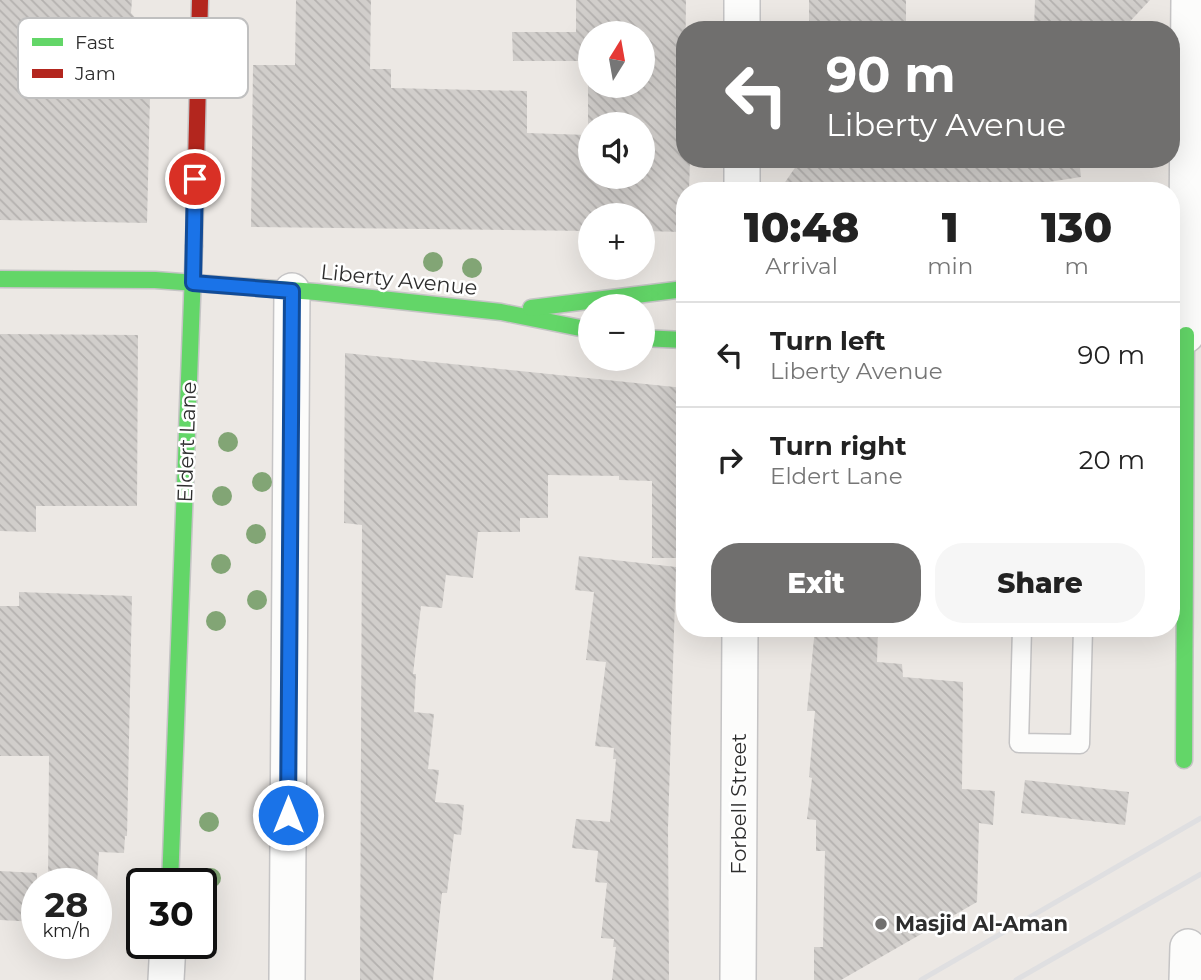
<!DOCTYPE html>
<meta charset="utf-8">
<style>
:root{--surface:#fff;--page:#f6f6f6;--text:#222;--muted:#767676;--line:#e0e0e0;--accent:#706f6e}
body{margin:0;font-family:Montserrat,sans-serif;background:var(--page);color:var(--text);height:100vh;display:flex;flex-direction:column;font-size:26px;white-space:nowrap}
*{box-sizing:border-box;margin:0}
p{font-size:23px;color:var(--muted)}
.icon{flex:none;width:38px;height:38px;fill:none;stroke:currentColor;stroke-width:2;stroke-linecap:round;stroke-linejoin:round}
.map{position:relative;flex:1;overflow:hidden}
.details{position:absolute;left:676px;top:182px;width:504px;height:455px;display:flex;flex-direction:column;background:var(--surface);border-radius:28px;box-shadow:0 7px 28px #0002}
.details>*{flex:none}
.banner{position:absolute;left:676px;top:21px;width:504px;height:147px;border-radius:28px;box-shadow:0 7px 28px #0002;background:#706f6e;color:#fff;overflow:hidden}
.needle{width:46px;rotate:11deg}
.controls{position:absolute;left:578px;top:21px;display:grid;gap:14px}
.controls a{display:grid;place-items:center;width:77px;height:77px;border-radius:50%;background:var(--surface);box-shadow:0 7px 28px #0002;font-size:35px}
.speed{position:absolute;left:21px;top:868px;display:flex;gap:14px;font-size:35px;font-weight:700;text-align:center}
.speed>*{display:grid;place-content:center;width:91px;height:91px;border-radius:50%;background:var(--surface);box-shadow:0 7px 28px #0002;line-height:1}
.speed small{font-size:18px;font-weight:400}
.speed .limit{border:4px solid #111;border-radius:10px;background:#fff;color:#111}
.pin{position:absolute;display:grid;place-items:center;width:60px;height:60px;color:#fff;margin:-30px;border:4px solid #fff;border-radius:50%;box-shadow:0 2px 7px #0007}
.me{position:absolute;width:77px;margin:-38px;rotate:0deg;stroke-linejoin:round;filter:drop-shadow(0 0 5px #0008)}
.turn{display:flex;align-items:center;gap:24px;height:147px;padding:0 35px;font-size:32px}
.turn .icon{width:91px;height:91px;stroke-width:2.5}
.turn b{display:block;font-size:49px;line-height:60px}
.eta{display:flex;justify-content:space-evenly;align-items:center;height:119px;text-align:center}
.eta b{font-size:42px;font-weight:800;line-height:49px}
.primary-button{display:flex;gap:14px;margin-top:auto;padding:14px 35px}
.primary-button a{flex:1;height:80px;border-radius:28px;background:var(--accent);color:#fff;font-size:28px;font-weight:800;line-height:80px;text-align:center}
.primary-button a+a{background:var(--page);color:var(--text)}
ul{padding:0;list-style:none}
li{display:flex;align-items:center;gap:21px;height:105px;padding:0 35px;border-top:2px solid var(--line)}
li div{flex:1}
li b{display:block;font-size:26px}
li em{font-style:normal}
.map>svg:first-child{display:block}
</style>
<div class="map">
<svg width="1201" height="980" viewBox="0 0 1201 980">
<defs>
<pattern id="building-back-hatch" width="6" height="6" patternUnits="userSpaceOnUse" patternTransform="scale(1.75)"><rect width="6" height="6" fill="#d1cecb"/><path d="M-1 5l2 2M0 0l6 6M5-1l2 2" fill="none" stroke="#b4b1af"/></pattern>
</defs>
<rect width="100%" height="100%" fill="#ece8e4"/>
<g fill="url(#building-back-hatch)" fill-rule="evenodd">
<path d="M 0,0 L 132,0 L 131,13 L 139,22 L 139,54 L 151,54 L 147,223 L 0,220 Z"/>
<path d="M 296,0 L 371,0 L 370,69 L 391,69 L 391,88 L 527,91 L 527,133 L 588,135 L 588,61 L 513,61 L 512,32 L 576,32 L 576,0 L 686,0 L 684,159 L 690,159 L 689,191 L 684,191 L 684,232 L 642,231 L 642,215 L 590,215 L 590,231 L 251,227 L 253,65 L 295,65 ZM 590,33 L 642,33 L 642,86 L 590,86 ZM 590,124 L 642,124 L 642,177 L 590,177 Z"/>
<rect x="809" y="0" width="97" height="30"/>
<path d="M 1035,0 L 1150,0 L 1122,30 L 1034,30 Z"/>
<path d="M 801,159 L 1079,159 L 1081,177 L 990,191 L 779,191 Z"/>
<path d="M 0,334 L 138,335 L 137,506 L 36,506 L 36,532 L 0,531 Z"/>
<path d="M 345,353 L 684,388 L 684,558 L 652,558 L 652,481 L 619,480 L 619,476 L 548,475 L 548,518 L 520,518 L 520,532 L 478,532 L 473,578 L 446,575 L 442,608 L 421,606 L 413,674 L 416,674 L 414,712 L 434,714 L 428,769 L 439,770 L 435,802 L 464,805 L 461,835 L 454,834 L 447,893 L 442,893 L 433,980 L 360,980 L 362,525 L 344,523 Z"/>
<path d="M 579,556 L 676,567 L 668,828 L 669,980 L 612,980 L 616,947 L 613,947 L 614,939 L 601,938 L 607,883 L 595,882 L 598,851 L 572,848 L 576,819 L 610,822 L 616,759 L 613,759 L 614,748 L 595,746 L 606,662 L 586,660 L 594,592 L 575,590 Z"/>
<path d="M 19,592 L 132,596 L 127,836 L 125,836 L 124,853 L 99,852 L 97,884 L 48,884 L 49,756 L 0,756 L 0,606 L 19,606 Z"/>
<path d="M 815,628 L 878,628 L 877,662 L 902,664 L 903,677 L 963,682 L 962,789 L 995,791 L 993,825 L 979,823 L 977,902 L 841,980 L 814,980 L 814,947 L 823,947 L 825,851 L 816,851 L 816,820 L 807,819 L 812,778 L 809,777 L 815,711 L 807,711 Z"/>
<path d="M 1025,780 L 1129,792 L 1125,825 L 1021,813 Z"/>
<path d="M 0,871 L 37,873 L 37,922 L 0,920 Z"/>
</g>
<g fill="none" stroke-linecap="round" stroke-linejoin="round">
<defs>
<path id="lane" d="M 1022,628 L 1019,743 L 1080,744 L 1083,628"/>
<g id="street">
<path d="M 742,30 L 742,0"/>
<path d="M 742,191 L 742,159"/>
<path d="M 1186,335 L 1189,0"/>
<path d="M 166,980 L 168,943"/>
<path d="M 287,980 L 292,291"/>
<path d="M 738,980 L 740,628"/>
<path d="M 1187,980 L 1188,947"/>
</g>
<g id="fast">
<path d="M 0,279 L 155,280 L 316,292 L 501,312 L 590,330"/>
<path d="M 531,308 L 684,289"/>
<path d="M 642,338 L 684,340"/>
<path d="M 1184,760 L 1186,335"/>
<path d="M 170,884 L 194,246"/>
</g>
<path id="jam" d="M 194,246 L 200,0"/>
</defs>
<use href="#lane" stroke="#c5c4c5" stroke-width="21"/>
<use href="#street" stroke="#c5c4c5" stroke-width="38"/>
<use href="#fast" stroke="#c5c4c5" stroke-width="19"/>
<use href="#jam" stroke="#c5c4c5" stroke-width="19"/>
<use href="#lane" stroke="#fcfcfb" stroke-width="18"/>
<use href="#street" stroke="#fcfcfb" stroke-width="35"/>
<use href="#fast" stroke="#63d668" stroke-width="16"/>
<use href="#jam" stroke="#b3261e" stroke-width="16"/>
<g stroke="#dfdfe1" stroke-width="5">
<path d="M 921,980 L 1201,818"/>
<path d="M 1016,980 L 1201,874"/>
</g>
</g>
<g fill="#82a575">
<circle cx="433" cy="262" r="10"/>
<circle cx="472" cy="268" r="10"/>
<circle cx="228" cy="442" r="10"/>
<circle cx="262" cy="482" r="10"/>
<circle cx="222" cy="496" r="10"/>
<circle cx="256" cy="534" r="10"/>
<circle cx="221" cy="564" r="10"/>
<circle cx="257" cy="600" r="10"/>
<circle cx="216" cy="621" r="10"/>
<circle cx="209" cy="822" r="10"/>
<circle cx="211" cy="878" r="10"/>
</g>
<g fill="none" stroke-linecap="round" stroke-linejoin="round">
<defs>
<path id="route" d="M 195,179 L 193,283 L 292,291 L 288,815"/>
</defs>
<use href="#route" stroke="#114b97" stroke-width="18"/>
<use href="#route" stroke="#1a73e8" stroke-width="12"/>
</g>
<circle fill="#706f6e" stroke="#fff" stroke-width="2.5" cx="881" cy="924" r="7"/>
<g text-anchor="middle" stroke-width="5" stroke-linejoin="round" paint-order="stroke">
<g font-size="21" fill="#2e2e2e" stroke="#fff">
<text transform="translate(399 280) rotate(6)" y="7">Liberty Avenue</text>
<text transform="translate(187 442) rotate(-88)" y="7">Eldert Lane</text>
<text transform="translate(739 804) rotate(-90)" y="7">Forbell Street</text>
</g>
<g font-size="21" font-weight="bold" fill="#2e2e2e" stroke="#fff" text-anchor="start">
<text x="895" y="931">Masjid Al-Aman</text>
</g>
</g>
<rect x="18" y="18" width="230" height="80" rx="10" fill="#fff" stroke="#c0c0c0" stroke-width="2"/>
<rect x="32" y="38" width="31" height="8" fill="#63d668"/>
<rect x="32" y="69" width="31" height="9" fill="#b3261e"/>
<g font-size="19" fill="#2e2e2e">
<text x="75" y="49">Fast</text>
<text x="75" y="80">Jam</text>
</g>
</svg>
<div class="controls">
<a><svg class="needle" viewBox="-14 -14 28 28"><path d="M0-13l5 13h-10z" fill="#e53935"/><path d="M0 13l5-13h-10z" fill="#767676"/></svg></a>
<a><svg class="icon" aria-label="sound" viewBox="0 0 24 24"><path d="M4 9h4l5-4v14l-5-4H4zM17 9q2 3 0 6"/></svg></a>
<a>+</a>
<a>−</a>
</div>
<div class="speed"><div>28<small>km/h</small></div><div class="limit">30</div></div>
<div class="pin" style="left:195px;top:179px;background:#d93025"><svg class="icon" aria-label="arrive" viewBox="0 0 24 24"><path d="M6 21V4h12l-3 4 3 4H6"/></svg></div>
<svg class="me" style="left:288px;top:815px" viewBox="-20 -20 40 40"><circle r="17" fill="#1a73e8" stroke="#fff" stroke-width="3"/><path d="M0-11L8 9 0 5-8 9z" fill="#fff"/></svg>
<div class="banner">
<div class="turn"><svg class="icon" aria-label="left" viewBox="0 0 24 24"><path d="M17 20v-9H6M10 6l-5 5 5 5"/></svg><div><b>90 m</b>Liberty Avenue</div></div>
</div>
<section class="details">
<div class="eta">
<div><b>10:48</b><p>Arrival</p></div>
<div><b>1</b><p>min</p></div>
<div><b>130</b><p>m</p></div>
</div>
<ul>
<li><svg class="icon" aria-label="left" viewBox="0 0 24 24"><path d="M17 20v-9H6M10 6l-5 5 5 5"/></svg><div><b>Turn left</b><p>Liberty Avenue</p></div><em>90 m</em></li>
<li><svg class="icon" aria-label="right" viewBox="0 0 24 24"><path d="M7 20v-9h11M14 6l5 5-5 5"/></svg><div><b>Turn right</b><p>Eldert Lane</p></div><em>20 m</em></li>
</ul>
<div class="primary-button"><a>Exit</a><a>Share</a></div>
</section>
</div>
